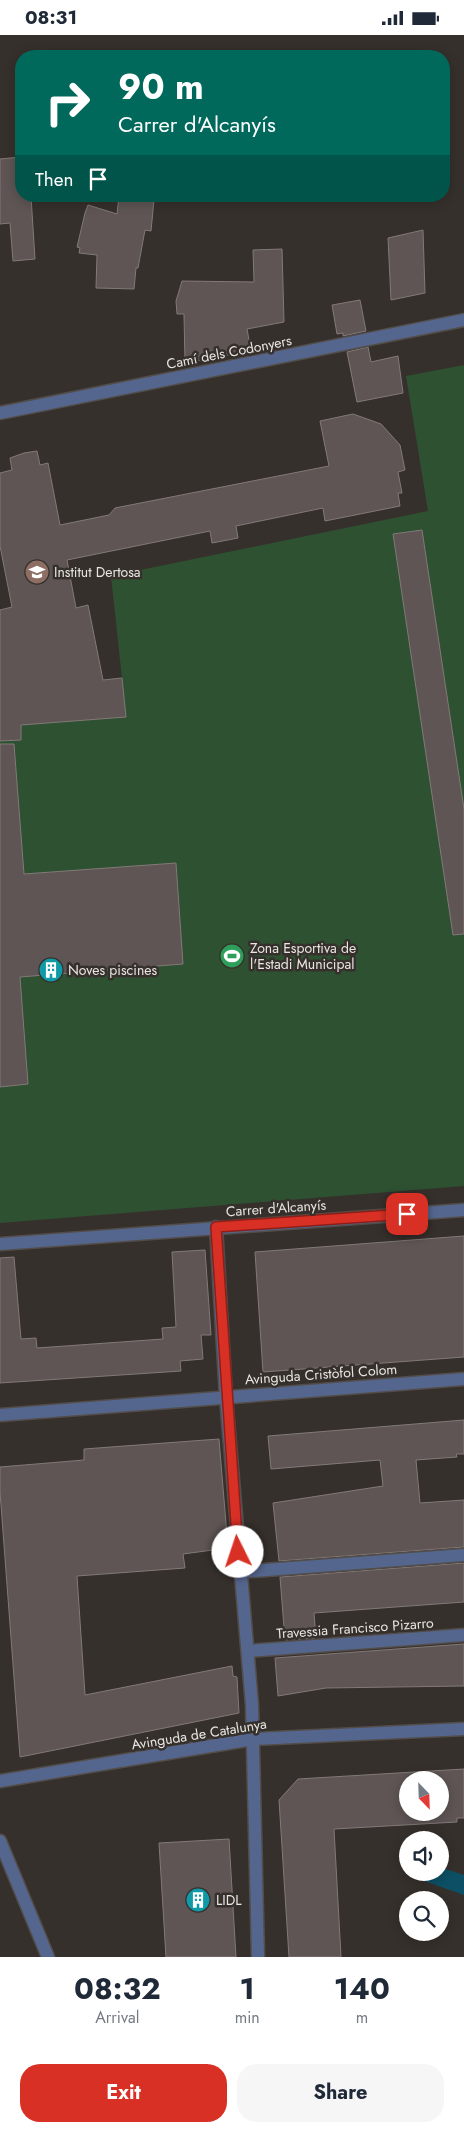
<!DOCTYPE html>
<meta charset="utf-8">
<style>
:root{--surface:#fff;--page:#f6f6f7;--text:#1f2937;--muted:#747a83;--accent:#d93025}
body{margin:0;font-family:Jost,sans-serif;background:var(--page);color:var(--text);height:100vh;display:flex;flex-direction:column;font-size:19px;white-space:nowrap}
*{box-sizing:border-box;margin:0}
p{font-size:16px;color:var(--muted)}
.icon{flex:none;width:28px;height:28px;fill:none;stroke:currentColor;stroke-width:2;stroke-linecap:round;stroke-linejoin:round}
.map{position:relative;height:1922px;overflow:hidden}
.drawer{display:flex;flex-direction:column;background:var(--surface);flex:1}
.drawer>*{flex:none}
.banner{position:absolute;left:15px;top:15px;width:435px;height:152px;border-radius:20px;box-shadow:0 2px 12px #0003;background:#00695c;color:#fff;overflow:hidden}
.needle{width:32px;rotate:157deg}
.fabs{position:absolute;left:399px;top:1736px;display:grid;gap:10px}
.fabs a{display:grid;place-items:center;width:50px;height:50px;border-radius:50%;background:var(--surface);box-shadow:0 2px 12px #0003;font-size:25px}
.pin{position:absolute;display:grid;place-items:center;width:42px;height:42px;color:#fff;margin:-21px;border-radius:10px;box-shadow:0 2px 8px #0006}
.me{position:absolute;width:55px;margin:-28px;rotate:356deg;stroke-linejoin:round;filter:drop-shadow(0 0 4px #0008)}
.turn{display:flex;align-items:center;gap:18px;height:105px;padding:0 20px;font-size:22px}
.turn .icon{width:65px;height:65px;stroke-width:2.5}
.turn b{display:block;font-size:35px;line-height:42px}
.then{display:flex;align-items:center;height:48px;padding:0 20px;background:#0003;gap:10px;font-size:19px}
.eta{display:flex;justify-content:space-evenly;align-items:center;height:85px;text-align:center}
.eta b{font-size:30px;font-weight:700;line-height:35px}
.action{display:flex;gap:10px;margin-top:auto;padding:10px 20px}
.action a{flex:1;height:58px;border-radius:20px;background:var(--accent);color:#fff;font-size:20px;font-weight:700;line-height:58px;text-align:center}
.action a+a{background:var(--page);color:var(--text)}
.status{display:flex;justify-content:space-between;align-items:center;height:35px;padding:0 25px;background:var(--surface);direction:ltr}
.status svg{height:14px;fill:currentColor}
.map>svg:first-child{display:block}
</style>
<div class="status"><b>08:31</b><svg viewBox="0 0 49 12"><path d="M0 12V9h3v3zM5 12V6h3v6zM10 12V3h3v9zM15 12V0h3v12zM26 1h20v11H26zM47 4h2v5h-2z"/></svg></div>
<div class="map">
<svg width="464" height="1922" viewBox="0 0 464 1922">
<rect width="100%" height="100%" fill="#36302c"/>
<path fill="#2e5132" d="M 464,330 L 464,1151 L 0,1188 L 0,691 L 126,681 L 111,541 L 428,476 L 406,341 Z"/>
<path fill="#0d4f64" d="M 440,1832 L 464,1840 L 464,1860 L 421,1845 L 423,1838 L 440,1838 Z"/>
<g fill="#5e5554" stroke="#827978" fill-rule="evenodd">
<path d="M 21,122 L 21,161 L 31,161 L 35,224 L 13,226 L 10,188 L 0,189 L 0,124 Z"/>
<path d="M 119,161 L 154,165 L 151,196 L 145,195 L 138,233 L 136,233 L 134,254 L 96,253 L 97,220 L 79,218 L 80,213 L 77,212 L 85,178 L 88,170 L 117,179 Z"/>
<path d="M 423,195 L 425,258 L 391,265 L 388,203 Z"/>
<path d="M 282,214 L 284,287 L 247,294 L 251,316 L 185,328 L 184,279 L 177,279 L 176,266 L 182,246 L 254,247 L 253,215 Z"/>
<path d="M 360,265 L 366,296 L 343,301 L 343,298 L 337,299 L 332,270 Z"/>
<path d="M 368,312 L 371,327 L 398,321 L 403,358 L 357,367 L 347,317 Z"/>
<path d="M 353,379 L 381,389 L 400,410 L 405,435 L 398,437 L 402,458 L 398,458 L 400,471 L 325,486 L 323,473 L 236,491 L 238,503 L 212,508 L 210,496 L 67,525 L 76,573 L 88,570 L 103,645 L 122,643 L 126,682 L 21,690 L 21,705 L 0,706 L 0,575 L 12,572 L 0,511 L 0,438 L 12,435 L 10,423 L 24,418 L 37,416 L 40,430 L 48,428 L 60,490 L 109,480 L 115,473 L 329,431 L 320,386 Z"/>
<path d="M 422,495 L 464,774 L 464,899 L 453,900 L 393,499 Z"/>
<path d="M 0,709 L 14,709 L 24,839 L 176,828 L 183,929 L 20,942 L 28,1049 L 0,1052 Z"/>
<path d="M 464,1201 L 464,1322 L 263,1337 L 255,1217 Z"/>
<path d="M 205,1215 L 211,1300 L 201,1300 L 203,1324 L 180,1326 L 181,1336 L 0,1348 L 0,1223 L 14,1222 L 21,1304 L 36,1303 L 37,1313 L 163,1304 L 162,1293 L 176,1292 L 172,1217 Z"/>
<path d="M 464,1385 L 464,1419 L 456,1419 L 457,1422 L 416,1425 L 420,1468 L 464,1465 L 464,1512 L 279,1526 L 273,1468 L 383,1451 L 380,1425 L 271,1434 L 268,1401 Z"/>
<path d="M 219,1404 L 228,1513 L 183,1519 L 185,1533 L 77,1541 L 85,1660 L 232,1631 L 233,1641 L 237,1642 L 239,1678 L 20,1722 L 0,1457 L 0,1432 L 84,1425 L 84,1414 Z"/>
<path d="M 464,1528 L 464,1567 L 314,1578 L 316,1603 L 285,1605 L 280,1542 Z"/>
<path d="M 464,1609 L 464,1651 L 326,1653 L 278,1661 L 275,1623 Z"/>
<path d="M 464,1734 L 464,1783 L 457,1783 L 457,1787 L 334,1794 L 341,1922 L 289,1922 L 279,1765 L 298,1744 ZM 408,1745 L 440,1745 L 440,1778 L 408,1778 Z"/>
<path d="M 229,1804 L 236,1922 L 166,1922 L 159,1808 Z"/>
</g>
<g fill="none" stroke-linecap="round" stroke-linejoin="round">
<defs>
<g id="minor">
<path d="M 0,378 L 464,285"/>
<path d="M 216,1192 L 226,1362 L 252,1670 L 258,1922"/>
<path d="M 0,1209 L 464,1175"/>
<path d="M 239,1537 L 464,1520"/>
<path d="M 248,1616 L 464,1600"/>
<path d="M 0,1806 L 48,1922"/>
</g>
<g id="tertiary">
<path d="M 0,1380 L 464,1344"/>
<path d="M 0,1746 L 253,1704 L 464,1694"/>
</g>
</defs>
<use href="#minor" stroke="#524d49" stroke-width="15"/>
<use href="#tertiary" stroke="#524d49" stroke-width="15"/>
<use href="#minor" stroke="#55668e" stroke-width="12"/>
<use href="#tertiary" stroke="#55668e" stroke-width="12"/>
</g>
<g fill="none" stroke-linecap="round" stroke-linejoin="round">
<defs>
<path id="route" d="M 238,1517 L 216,1192 L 407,1179"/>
</defs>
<use href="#route" stroke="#8d1f18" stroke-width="12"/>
<use href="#route" stroke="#d93025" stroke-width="9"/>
</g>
<defs>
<symbol id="school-disc" viewBox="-11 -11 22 22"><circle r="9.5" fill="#8d6e63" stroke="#36302c"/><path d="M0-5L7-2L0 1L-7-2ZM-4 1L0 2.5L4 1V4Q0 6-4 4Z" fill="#fff"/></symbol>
<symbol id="stadium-disc" viewBox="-11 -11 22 22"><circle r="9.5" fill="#2e9e5b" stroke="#36302c"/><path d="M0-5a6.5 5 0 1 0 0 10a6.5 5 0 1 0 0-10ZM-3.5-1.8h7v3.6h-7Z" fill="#fff"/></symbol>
<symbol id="building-disc" viewBox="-11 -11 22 22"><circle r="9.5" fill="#0f9aa8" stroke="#36302c"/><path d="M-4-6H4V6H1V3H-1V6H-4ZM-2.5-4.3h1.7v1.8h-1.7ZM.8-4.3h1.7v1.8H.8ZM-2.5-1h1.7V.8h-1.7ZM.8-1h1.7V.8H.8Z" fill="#fff"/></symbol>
</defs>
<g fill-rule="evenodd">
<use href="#school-disc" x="23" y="523" width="28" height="28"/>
<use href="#stadium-disc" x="218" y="907" width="28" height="28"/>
<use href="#building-disc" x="37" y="921" width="28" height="28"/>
<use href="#building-disc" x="184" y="1851" width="28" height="28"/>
</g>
<g text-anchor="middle" stroke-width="5" stroke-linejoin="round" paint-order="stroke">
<g font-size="14" fill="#e8e5e2" stroke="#36302c">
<text transform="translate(229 317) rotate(-11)" y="5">Camí dels Codonyers</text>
<text transform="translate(276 1173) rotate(-4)" y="5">Carrer d'Alcanyís</text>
<text transform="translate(321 1339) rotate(-4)" y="5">Avinguda Cristòfol Colom</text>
<text transform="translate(355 1593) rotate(-4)" y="5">Travessia Francisco Pizarro</text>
<text transform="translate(199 1699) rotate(-9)" y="5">Avinguda de Catalunya</text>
</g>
<g font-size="14" fill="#e8e5e2" stroke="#36302c" text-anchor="start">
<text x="54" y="542">Institut Dertosa</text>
<text x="250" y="918">Zona Esportiva de<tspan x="250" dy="16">l'Estadi Municipal</tspan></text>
<text x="68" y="940">Noves piscines</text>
<text x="216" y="1870">LIDL</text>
</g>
</g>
</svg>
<div class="fabs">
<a><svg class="needle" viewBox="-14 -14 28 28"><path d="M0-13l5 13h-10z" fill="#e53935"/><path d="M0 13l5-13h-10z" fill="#747a83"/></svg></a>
<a><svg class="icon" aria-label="sound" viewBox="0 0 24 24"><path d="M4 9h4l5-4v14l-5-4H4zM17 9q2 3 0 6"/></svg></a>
<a><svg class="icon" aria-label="search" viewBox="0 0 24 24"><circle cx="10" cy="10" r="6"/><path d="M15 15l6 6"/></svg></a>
</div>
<div class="pin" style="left:407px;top:1179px;background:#d93025"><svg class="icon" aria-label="arrive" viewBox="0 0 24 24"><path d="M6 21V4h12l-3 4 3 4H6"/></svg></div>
<svg class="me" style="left:238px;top:1517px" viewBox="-20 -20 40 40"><circle r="19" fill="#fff"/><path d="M0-13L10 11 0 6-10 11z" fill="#d93025"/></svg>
<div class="banner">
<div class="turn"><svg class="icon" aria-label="right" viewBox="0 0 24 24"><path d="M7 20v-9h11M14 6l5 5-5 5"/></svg><div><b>90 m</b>Carrer d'Alcanyís</div></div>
<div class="then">Then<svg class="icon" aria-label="arrive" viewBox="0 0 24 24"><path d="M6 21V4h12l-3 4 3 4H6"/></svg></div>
</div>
</div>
<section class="drawer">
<div class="eta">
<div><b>08:32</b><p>Arrival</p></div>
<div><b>1</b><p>min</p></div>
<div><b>140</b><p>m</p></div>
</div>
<div class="action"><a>Exit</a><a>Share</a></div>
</section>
